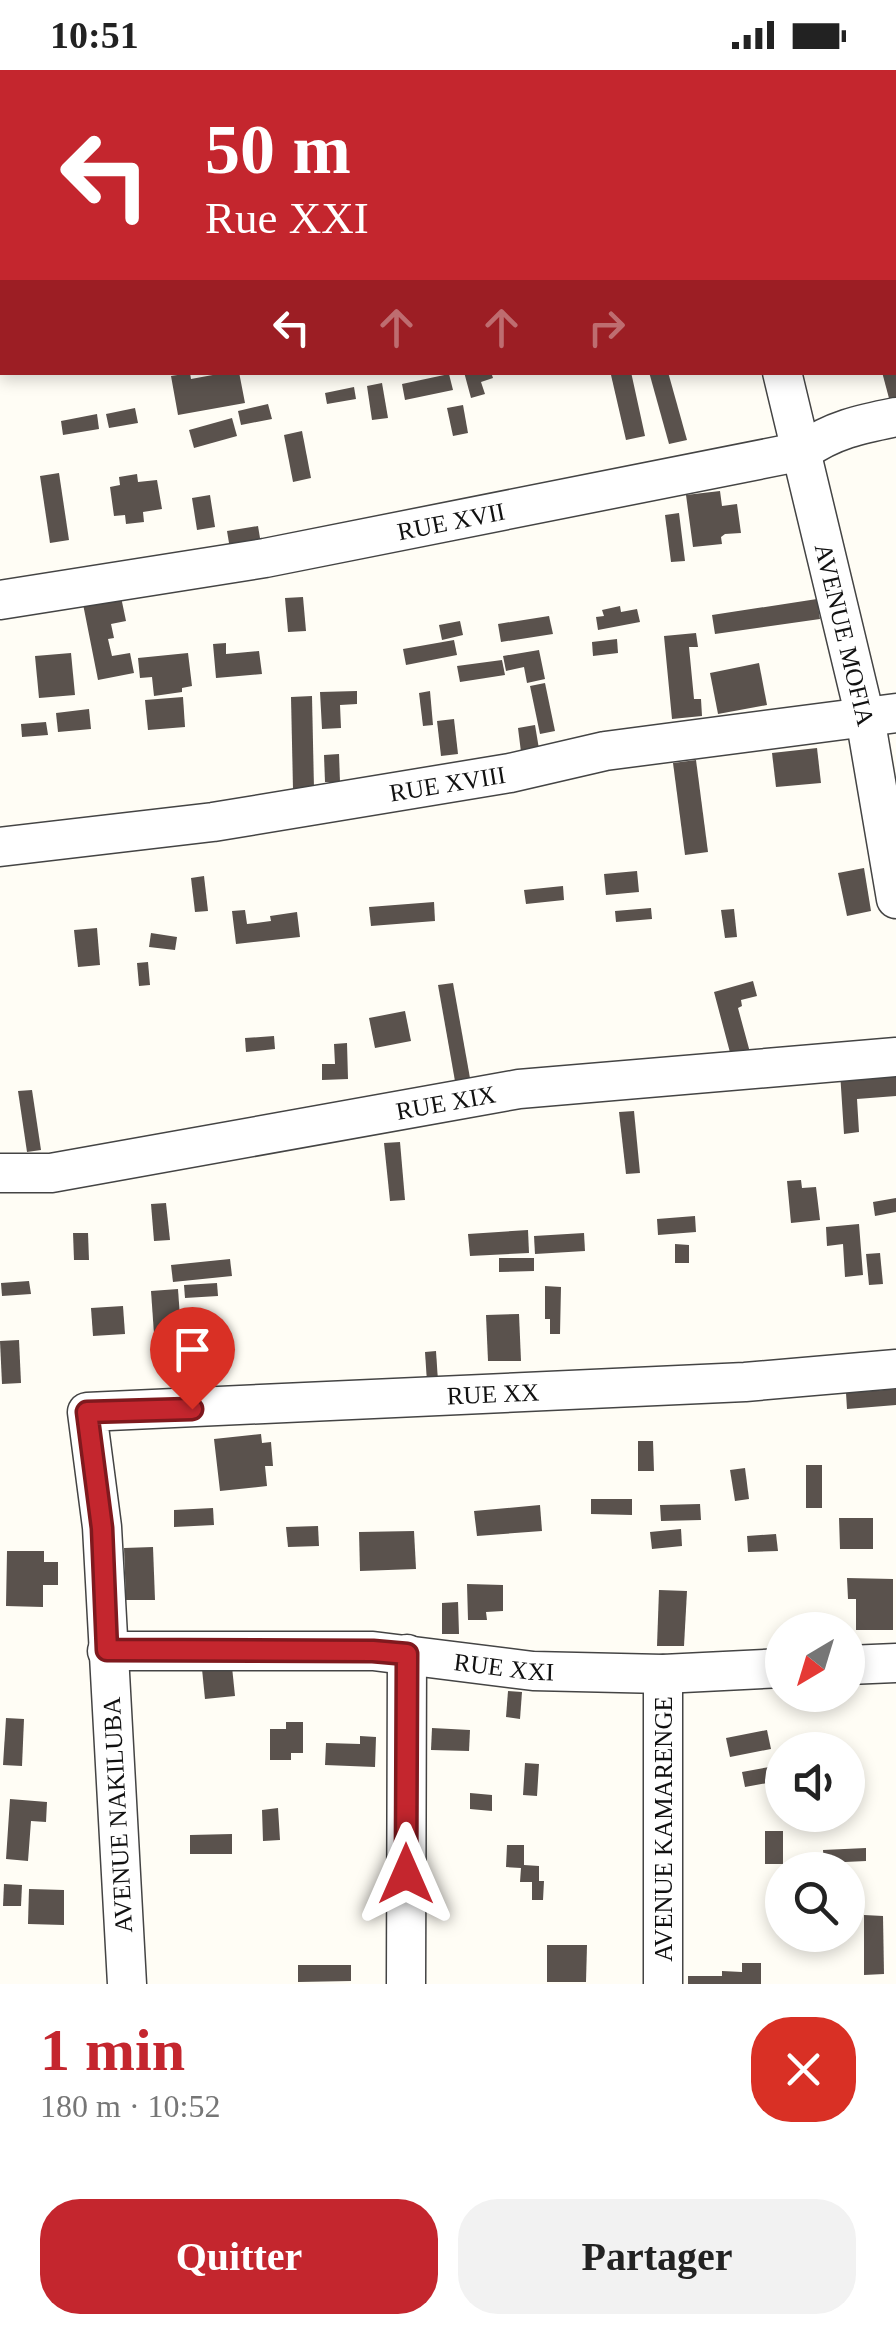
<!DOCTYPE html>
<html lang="fr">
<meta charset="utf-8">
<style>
:root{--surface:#fff;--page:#f2f2f2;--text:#222;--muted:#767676;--accent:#c4262e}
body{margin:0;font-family:Georgia,serif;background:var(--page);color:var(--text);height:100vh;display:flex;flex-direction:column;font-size:38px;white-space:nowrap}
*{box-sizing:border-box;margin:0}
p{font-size:32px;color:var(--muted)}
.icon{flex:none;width:55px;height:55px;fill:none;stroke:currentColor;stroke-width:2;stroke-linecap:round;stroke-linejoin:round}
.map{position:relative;height:1914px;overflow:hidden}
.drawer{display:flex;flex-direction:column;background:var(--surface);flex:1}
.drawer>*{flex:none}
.hud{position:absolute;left:0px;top:0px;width:898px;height:305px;box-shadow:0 5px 15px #0003;background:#c4262e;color:#fff;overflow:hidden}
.needle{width:65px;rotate:218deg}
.controls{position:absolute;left:765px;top:1542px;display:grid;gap:20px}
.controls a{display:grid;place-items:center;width:100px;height:100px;border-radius:50%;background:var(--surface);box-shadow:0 5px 15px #0003;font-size:50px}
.pin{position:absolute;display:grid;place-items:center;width:85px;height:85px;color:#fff;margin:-102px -42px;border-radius:50% 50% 50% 0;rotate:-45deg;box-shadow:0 0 10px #0007}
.pin .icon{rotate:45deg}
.me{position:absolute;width:110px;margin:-55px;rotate:0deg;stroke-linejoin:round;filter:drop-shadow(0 0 8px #0008)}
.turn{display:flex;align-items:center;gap:35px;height:210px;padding:0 40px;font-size:45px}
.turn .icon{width:130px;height:130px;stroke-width:2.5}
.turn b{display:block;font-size:70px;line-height:85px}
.lanes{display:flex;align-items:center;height:95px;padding:0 40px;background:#0003;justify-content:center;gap:50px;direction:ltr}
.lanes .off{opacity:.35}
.round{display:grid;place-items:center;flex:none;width:105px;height:105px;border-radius:40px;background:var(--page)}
.head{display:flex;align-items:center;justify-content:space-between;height:170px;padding:0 40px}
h1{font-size:60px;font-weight:700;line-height:75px;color:var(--accent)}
.primary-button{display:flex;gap:20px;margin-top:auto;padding:20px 40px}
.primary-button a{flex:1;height:115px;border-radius:40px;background:var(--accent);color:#fff;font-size:40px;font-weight:700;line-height:115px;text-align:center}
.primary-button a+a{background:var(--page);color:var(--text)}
.status{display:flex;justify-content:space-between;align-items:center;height:70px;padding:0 50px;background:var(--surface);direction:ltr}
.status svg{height:28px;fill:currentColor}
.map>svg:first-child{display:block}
</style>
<div class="status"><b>10:51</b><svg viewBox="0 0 49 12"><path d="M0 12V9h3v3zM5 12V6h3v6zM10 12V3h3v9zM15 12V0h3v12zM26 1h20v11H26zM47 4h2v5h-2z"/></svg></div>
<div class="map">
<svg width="896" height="1914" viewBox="0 0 896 1914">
<rect width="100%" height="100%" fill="#fffdf5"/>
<g fill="#5a524d">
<path d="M 229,302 L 239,302 L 245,333 L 178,345 L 171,306 L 190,303 L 191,309 Z"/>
<path d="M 464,302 L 491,302 L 493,308 L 481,312 L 485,324 L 471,328 Z"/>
<path d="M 631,302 L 645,366 L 626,370 L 611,305 Z"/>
<path d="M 649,302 L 668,302 L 687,370 L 669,374 Z"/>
<path d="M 882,302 L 896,302 L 896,331 L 890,332 Z"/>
<path d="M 449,304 L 453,320 L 405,330 L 402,314 Z"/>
<path d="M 382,313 L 388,348 L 372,350 L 367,316 Z"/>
<path d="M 354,317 L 356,329 L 327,334 L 325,323 Z"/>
<path d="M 268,334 L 272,349 L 241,355 L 238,341 Z"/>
<path d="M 463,335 L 468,363 L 453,366 L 447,338 Z"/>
<path d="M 135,338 L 138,353 L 109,358 L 106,344 Z"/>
<path d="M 97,344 L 99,359 L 63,365 L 61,351 Z"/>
<path d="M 232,348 L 237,366 L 194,378 L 189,360 Z"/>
<path d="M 302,361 L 311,408 L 293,412 L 284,365 Z"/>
<path d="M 59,403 L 69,470 L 50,473 L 40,406 Z"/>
<path d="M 137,404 L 138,412 L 157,410 L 162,439 L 143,442 L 144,452 L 126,454 L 125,445 L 114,446 L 110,417 L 120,415 L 119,407 Z"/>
<path d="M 720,421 L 722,436 L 737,434 L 741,463 L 725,464 L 721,467 L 722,474 L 693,477 L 686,425 Z"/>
<path d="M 210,425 L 215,457 L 197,460 L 192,428 Z"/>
<path d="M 679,443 L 685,491 L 671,492 L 665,445 Z"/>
<path d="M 258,456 L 261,474 L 230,479 L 227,461 Z"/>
<path d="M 121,527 L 126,551 L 111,554 L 114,568 L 108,569 L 112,586 L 130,583 L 134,603 L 98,610 L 83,534 Z"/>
<path d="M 303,527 L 306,561 L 288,562 L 285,528 Z"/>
<path d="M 817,529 L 820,549 L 715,564 L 712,545 Z"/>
<path d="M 620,536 L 621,542 L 637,539 L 640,552 L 598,560 L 596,547 L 604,546 L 602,540 Z"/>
<path d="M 549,546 L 553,564 L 501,572 L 498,554 Z"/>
<path d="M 460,551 L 463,565 L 442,570 L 439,555 Z"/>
<path d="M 696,563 L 698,577 L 689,577 L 694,629 L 701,629 L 702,646 L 672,649 L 664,566 Z"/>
<path d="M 617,569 L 618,583 L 593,586 L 592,572 Z"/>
<path d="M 454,570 L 457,585 L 406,595 L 403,579 Z"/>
<path d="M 226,573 L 226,584 L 259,581 L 262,604 L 216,608 L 213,574 Z"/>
<path d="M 539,580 L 545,609 L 527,613 L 524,597 L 506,601 L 503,586 Z"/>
<path d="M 71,583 L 75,625 L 39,628 L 35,586 Z"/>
<path d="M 188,583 L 192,616 L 182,618 L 182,622 L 154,626 L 152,607 L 140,608 L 138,588 Z"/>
<path d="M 502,590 L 505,605 L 460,612 L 457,596 Z"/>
<path d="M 759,593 L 767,635 L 718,644 L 710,603 Z"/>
<path d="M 545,613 L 555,661 L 540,664 L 530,616 Z"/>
<path d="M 357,621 L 357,634 L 340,635 L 341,658 L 322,659 L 320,622 Z"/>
<path d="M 430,621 L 433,655 L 423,656 L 419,623 Z"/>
<path d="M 312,626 L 314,719 L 293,719 L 291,627 Z"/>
<path d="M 183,627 L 185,657 L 148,660 L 145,630 Z"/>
<path d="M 89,639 L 91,659 L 58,662 L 56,643 Z"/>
<path d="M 454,649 L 458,684 L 441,686 L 437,651 Z"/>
<path d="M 46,652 L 48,665 L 22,667 L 21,654 Z"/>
<path d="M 535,655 L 539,679 L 521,682 L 518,658 Z"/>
<path d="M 817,678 L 821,713 L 776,717 L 772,683 Z"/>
<path d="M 339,684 L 340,712 L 325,712 L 324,685 Z"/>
<path d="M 696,690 L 708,782 L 685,785 L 673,693 Z"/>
<path d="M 864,798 L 871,841 L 847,846 L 838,803 Z"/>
<path d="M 637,801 L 639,822 L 606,825 L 604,804 Z"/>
<path d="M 204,806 L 208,841 L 195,842 L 191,808 Z"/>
<path d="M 563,816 L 564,830 L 526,834 L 524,820 Z"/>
<path d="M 434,832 L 435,851 L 371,856 L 369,837 Z"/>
<path d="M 651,838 L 652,849 L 616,852 L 615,841 Z"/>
<path d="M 734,839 L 737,867 L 725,868 L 721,840 Z"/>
<path d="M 245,840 L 247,854 L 271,851 L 270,846 L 297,842 L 300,867 L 236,874 L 232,841 Z"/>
<path d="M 97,858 L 100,895 L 78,897 L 74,860 Z"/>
<path d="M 151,863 L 177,867 L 175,880 L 149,877 Z"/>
<path d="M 148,892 L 150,915 L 139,916 L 137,893 Z"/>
<path d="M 753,911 L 757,926 L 741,930 L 742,936 L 738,938 L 751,986 L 732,990 L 714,922 Z"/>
<path d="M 453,913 L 470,1008 L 455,1011 L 438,915 Z"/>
<path d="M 405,941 L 411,971 L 375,978 L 369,948 Z"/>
<path d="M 274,966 L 275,979 L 246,982 L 245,968 Z"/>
<path d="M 347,973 L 348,1009 L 322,1010 L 322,994 L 335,994 L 334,974 Z"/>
<path d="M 896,999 L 896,1026 L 857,1029 L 859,1062 L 844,1064 L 840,1002 Z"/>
<path d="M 32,1020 L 41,1080 L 27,1082 L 18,1021 Z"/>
<path d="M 634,1041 L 640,1103 L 626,1104 L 619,1042 Z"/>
<path d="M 400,1072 L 405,1130 L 390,1131 L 384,1073 Z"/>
<path d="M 801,1110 L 802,1118 L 816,1117 L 820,1150 L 791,1153 L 787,1111 Z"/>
<path d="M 896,1128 L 896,1142 L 875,1146 L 873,1132 Z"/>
<path d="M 166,1133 L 170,1170 L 154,1171 L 151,1134 Z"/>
<path d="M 695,1146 L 696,1162 L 658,1165 L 657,1149 Z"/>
<path d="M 859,1154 L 863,1205 L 845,1207 L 843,1174 L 827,1176 L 826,1157 Z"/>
<path d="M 528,1160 L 529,1183 L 470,1186 L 468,1164 Z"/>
<path d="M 73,1163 L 88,1163 L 89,1190 L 74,1190 Z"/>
<path d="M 584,1163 L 585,1181 L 535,1184 L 534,1166 Z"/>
<path d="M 675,1174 L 689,1175 L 689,1193 L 675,1193 Z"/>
<path d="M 880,1183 L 883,1214 L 869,1215 L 866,1184 Z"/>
<path d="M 499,1188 L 534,1188 L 534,1201 L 499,1202 Z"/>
<path d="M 230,1189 L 232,1206 L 173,1212 L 171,1195 Z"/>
<path d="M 29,1211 L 31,1224 L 2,1226 L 1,1213 Z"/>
<path d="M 217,1213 L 218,1226 L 185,1228 L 184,1215 Z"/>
<path d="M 545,1216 L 561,1217 L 560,1264 L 550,1264 L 550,1249 L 545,1249 Z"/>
<path d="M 178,1219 L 181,1262 L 154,1264 L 151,1221 Z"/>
<path d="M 123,1236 L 125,1264 L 93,1266 L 91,1238 Z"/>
<path d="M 519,1244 L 521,1291 L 488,1291 L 486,1245 Z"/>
<path d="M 19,1270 L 21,1313 L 2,1314 L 0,1271 Z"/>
<path d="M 436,1281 L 438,1311 L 427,1312 L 425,1282 Z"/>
<path d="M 896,1319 L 896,1335 L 847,1339 L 846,1323 Z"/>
<path d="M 261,1364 L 262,1373 L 271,1372 L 273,1396 L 265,1396 L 267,1416 L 220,1421 L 214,1369 Z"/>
<path d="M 638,1371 L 653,1371 L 654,1401 L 638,1401 Z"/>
<rect x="806" y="1395" width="16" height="43"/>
<path d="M 745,1398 L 749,1429 L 735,1431 L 730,1400 Z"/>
<path d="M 591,1429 L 632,1429 L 632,1445 L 591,1444 Z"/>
<path d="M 700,1434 L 701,1450 L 661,1451 L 660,1435 Z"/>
<path d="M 540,1435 L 542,1461 L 477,1466 L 474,1441 Z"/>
<path d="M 213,1438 L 214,1455 L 174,1457 L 174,1440 Z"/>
<path d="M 839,1448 L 873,1448 L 873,1479 L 840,1479 Z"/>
<path d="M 318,1456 L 319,1476 L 288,1477 L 286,1457 Z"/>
<path d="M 681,1459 L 682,1476 L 652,1479 L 650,1462 Z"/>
<path d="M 414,1461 L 416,1499 L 360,1501 L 359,1462 Z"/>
<path d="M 776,1464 L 778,1481 L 748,1482 L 747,1466 Z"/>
<path d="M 153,1477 L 155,1530 L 126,1530 L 124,1478 Z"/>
<path d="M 7,1481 L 44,1481 L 44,1492 L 58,1492 L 58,1515 L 43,1515 L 43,1537 L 6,1536 Z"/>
<path d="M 847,1508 L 893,1509 L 893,1560 L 856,1560 L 856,1529 L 848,1529 Z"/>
<path d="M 467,1514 L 503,1515 L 503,1541 L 486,1542 L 487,1550 L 468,1550 Z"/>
<path d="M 659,1520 L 687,1521 L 684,1576 L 657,1576 Z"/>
<path d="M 458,1532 L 459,1564 L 442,1564 L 442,1533 Z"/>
<path d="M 232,1597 L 235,1626 L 205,1629 L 202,1599 Z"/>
<path d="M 508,1621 L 522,1622 L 520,1649 L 506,1647 Z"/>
<path d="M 6,1648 L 24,1649 L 22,1696 L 3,1695 Z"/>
<path d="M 286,1652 L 303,1652 L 303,1683 L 291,1683 L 291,1690 L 270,1690 L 270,1659 L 286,1659 Z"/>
<path d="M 432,1658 L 470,1660 L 469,1681 L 431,1680 Z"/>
<path d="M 767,1660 L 771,1679 L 730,1687 L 726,1668 Z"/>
<path d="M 360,1666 L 376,1667 L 375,1697 L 325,1695 L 326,1673 L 360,1674 Z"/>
<path d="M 525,1693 L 539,1694 L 537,1726 L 523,1725 Z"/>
<path d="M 775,1696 L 778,1711 L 745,1717 L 742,1702 Z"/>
<path d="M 470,1723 L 492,1725 L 492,1741 L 470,1739 Z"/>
<path d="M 10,1729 L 47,1732 L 46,1752 L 31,1751 L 28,1791 L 6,1789 Z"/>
<path d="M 278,1738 L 280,1770 L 263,1771 L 262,1740 Z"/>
<rect x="765" y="1761" width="18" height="33"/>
<path d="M 232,1764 L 232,1784 L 190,1784 L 190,1765 Z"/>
<path d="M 507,1775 L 524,1775 L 524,1795 L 539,1796 L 539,1811 L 544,1811 L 543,1830 L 532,1830 L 532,1812 L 520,1812 L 521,1798 L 506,1797 Z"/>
<path d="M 866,1778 L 866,1791 L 824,1793 L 823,1780 Z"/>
<path d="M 4,1814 L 22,1815 L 21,1836 L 3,1836 Z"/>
<path d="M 29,1819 L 64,1820 L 64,1855 L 28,1854 Z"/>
<path d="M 864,1845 L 883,1846 L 884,1904 L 864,1905 Z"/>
<path d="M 547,1875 L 587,1875 L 586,1912 L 547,1912 Z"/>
<path d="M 742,1893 L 761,1893 L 761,1914 L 688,1914 L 688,1906 L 722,1906 L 722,1901 L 742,1902 Z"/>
<path d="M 298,1895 L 351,1895 L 351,1911 L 298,1912 Z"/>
</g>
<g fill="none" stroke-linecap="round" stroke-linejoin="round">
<defs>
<g id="minor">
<path d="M 697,0 L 698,2"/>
<path d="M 895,32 L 896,32"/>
<path d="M 0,237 L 2,237"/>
<path id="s1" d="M 782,302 L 865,647 L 896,829"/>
<path id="s2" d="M 0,530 L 265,488 L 803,381 C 832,360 861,354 896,347"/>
<path id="s3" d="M 0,777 L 213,752 L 510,703 L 605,681 L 896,643"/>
<path id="s4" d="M 0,1103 L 51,1103 L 519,1019 L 896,987"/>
<path id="s5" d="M 107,1581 L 373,1581 L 533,1601 L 663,1604 L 782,1598"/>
<path d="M 848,1595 L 896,1593"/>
<path d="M 663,1604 L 663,1914"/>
<path id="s6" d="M 127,1914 L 102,1457 L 87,1342 L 745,1312 L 896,1299"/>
<path d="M 406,1914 L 407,1584"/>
</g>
</defs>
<use href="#minor" stroke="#444" stroke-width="41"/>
<use href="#minor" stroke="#fff" stroke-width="38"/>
</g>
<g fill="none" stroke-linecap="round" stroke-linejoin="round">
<defs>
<path id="route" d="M 192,1339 L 87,1342 L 102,1458 L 107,1580 L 373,1581 L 407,1584 L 406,1804"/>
</defs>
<use href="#route" stroke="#7f191e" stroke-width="25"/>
<use href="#route" stroke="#c4262e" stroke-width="18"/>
</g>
<g text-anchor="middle" stroke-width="10" stroke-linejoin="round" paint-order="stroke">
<g font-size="25" fill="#111" stroke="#fff">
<text dy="9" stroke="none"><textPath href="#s2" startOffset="458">RUE XVII</textPath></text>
<text dy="9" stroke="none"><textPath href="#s1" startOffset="270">AVENUE MOFIA</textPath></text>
<text dy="9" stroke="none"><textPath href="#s3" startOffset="452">RUE XVIII</textPath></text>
<text dy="9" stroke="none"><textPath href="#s4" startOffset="452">RUE XIX</textPath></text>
<text dy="9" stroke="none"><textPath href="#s6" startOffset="980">RUE XX</textPath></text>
<text dy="9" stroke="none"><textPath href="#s5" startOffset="398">RUE XXI</textPath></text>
<text transform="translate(117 1745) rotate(-93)" y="9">AVENUE NAKILUBA</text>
<text transform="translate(663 1759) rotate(-90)" y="9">AVENUE KAMARENGE</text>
</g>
</g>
</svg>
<div class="controls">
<a><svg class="needle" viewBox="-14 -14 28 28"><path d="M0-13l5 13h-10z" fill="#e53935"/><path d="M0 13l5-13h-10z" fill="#767676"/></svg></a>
<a><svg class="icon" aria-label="sound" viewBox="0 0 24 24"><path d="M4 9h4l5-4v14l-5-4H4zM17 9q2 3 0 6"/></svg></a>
<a><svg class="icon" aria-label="search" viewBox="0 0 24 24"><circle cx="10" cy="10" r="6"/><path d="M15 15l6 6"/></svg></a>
</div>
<div class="pin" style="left:192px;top:1339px;background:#d93025"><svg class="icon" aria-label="arrive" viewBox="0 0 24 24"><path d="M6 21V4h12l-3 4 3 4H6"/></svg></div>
<svg class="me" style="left:406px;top:1804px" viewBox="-20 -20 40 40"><path d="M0-17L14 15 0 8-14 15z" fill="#c4262e" stroke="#fff" stroke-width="4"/></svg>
<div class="hud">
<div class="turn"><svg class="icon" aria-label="left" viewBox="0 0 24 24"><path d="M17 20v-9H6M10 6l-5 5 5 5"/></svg><div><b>50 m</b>Rue XXI</div></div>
<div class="lanes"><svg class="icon" aria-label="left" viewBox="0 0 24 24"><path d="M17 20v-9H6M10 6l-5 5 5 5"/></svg><svg class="icon off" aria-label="ahead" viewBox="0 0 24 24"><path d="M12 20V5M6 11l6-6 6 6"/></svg><svg class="icon off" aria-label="ahead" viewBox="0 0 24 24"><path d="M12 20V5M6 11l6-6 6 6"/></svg><svg class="icon off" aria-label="right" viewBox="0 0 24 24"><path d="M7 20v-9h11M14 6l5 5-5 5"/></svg></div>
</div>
</div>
<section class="drawer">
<div class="head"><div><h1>1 min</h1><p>180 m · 10:52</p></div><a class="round" style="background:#d93025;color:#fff"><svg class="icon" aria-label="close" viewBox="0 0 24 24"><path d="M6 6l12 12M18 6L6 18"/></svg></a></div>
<div class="primary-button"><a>Quitter</a><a>Partager</a></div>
</section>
